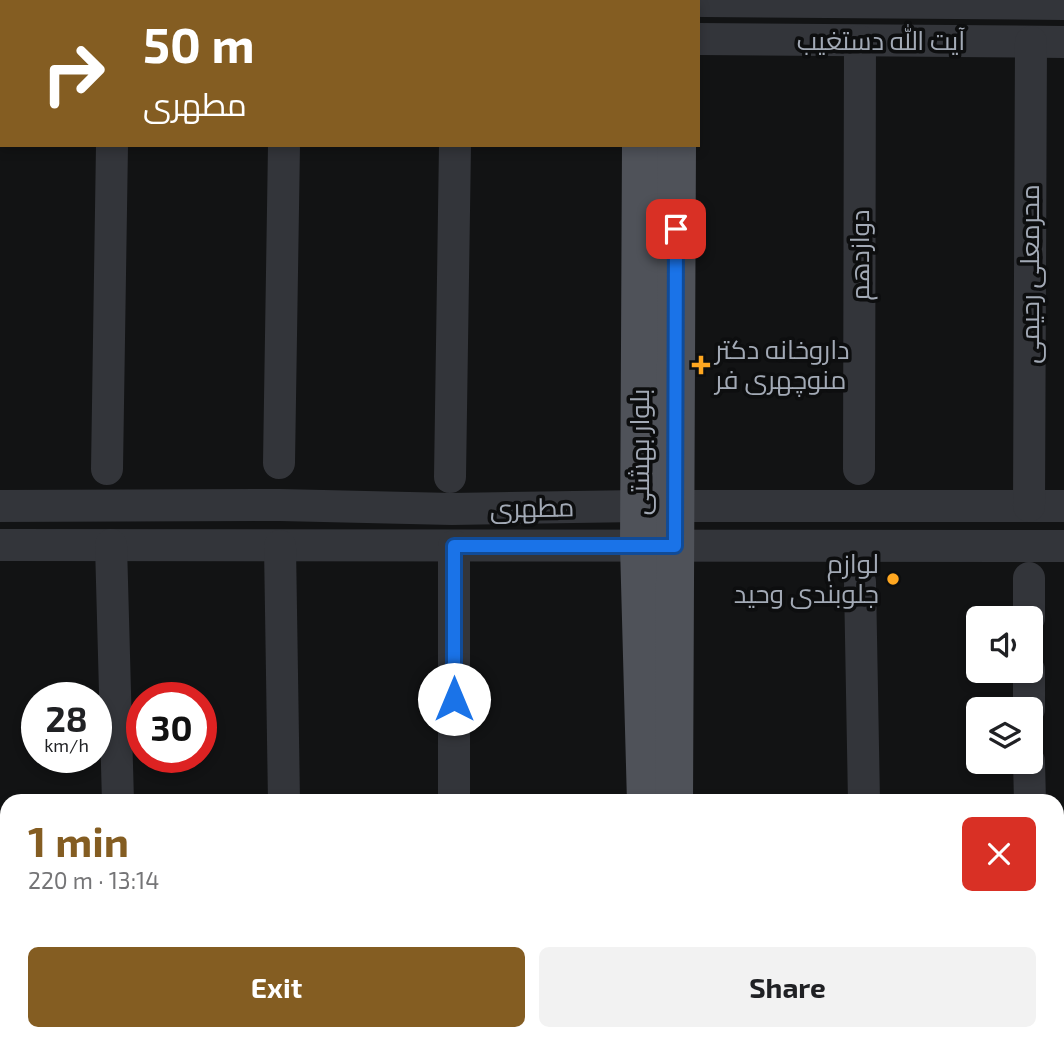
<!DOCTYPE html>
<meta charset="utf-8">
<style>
:root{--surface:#fff;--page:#f2f2f2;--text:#202124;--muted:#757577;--accent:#845d22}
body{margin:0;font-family:"Exo 2",Cairo,sans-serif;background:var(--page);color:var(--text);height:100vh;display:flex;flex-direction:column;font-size:26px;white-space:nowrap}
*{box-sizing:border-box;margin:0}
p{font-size:23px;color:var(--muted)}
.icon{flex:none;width:38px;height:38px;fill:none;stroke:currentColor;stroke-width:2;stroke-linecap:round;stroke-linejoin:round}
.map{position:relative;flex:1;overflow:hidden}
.side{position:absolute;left:0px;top:794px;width:1064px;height:247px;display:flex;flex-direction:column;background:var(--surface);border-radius:21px 21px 0 0;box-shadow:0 4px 10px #0003}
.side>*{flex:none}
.guide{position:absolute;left:0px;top:0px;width:700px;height:147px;box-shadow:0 4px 10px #0003;background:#845d22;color:#fff;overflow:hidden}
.fabs{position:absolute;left:966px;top:606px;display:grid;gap:14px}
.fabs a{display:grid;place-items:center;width:77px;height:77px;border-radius:10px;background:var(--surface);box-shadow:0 4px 10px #0003;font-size:35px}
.speed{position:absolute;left:21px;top:682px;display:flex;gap:14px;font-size:35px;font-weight:700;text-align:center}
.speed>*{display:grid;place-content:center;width:91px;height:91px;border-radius:50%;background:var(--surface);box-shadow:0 4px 10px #0003;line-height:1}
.speed small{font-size:18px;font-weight:400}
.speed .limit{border:10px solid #d22;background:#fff;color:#111}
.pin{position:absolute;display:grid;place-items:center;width:60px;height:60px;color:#fff;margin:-30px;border-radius:14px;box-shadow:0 4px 10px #0006}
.me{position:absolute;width:77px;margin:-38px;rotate:0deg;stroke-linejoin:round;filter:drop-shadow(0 0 5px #0008)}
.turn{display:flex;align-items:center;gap:24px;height:147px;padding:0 28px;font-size:32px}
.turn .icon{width:91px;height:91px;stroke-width:2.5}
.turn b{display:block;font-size:49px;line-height:60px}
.round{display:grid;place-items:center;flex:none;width:74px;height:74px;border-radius:10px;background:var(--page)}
.headline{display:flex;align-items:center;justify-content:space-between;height:119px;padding:0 28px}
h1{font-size:42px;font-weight:700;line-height:52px;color:var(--accent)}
.primary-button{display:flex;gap:14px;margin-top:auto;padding:14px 28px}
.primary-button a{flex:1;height:80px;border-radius:10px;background:var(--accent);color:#fff;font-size:28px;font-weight:700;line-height:80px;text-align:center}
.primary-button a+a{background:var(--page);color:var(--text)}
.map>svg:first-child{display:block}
</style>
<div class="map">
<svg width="1064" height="1040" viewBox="0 0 1064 1040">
<rect width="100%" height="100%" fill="#121314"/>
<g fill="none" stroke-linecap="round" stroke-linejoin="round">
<g stroke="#33353a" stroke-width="32">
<path d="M 585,0 L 1064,4"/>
<path d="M 0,33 L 2,33"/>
<path d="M 698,39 L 1064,42"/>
<path d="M 279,463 L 284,145"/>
<path d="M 107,469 L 112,145"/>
<path d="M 859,469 L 860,41"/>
<path d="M 450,477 L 455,145"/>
<path d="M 0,506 L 280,505 L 452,509 L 639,506 L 1064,506"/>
<path d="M 1029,506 L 1031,42"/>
<path d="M 0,545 L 1064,546"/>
<path d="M 111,545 L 118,802"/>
<path d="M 280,546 L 284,802"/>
<path d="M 1029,578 L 1029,618"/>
<path d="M 860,582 L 864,802"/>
<path d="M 1029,670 L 1029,709"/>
<path d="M 1029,761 L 1030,802"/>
<path d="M 454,802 L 454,546"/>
<path d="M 0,841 L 7,846"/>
<path d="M 1057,1024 L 1064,1024"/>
<path d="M 331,1034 L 342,1040"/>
<path d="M 454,1040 L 454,1034"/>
<path d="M 629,1040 L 629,1034"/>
<path d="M 868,1040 L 868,1034"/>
<path d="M 1030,1040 L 1030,1034"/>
</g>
<g stroke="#4f5259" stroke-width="38">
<path d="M 641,0 L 641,2"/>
<path d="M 677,0 L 677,2"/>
<path d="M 641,145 L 639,546 L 646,802"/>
<path d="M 674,802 L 677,145"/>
<path d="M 0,893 L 7,897"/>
<path d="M 242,1034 L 252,1040"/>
<path d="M 674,1040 L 674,1034"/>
</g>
<path stroke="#5f636b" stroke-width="38" d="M 23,1034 L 33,1040"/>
</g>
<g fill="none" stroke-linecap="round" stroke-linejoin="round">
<defs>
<path id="route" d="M 454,699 L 454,546 L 675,546 L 676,229"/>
</defs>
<use href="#route" stroke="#114b97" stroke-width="18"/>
<use href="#route" stroke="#1a73e8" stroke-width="12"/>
</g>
<g fill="#ffa720" stroke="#0d0e0f" stroke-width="2.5">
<path d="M697.5 354.5h7v7h7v7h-7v7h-7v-7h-7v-7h7z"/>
<circle cx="893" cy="579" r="7"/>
</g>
<g text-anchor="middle" stroke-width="7" stroke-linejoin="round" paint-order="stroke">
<g font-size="26" fill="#a3aab6" stroke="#0d0e0f">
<text x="881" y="50">آیت الله دستغیب</text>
<text transform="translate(860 255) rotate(-90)" y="9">دوازدهم</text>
<text transform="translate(1030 274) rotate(-90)" y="9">محرمعلی رحیمی</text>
<text transform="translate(640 452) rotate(-90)" y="9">بلوار بهشتی</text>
<text transform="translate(532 508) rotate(-1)" y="9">مطهری</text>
</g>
<g font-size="26" fill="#a3aab6" stroke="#0d0e0f" text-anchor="start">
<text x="715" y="359">داروخانه دکتر<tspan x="715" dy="30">منوچهری فر</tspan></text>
<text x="879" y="573" text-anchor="end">لوازم<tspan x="879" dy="30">جلوبندی وحید</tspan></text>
</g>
</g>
</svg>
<div class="fabs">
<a><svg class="icon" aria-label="sound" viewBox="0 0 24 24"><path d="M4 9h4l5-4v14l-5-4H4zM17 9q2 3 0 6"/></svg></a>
<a><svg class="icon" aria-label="layers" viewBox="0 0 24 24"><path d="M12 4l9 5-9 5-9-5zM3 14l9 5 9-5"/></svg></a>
</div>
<div class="speed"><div>28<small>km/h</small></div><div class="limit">30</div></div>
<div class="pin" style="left:676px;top:229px;background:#d93025"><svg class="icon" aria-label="arrive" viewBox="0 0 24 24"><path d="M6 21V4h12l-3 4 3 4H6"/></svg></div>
<svg class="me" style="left:454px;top:699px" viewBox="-20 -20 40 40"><circle r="19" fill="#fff"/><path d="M0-13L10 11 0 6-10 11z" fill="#1a73e8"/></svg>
<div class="guide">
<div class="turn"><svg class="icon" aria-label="right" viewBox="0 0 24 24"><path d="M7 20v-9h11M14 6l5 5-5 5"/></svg><div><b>50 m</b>مطهری</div></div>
</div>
<section class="side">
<div class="headline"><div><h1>1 min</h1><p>220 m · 13:14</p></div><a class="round" style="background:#d93025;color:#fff"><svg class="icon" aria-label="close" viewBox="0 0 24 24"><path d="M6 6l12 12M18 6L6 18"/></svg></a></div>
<div class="primary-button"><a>Exit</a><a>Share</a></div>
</section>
</div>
